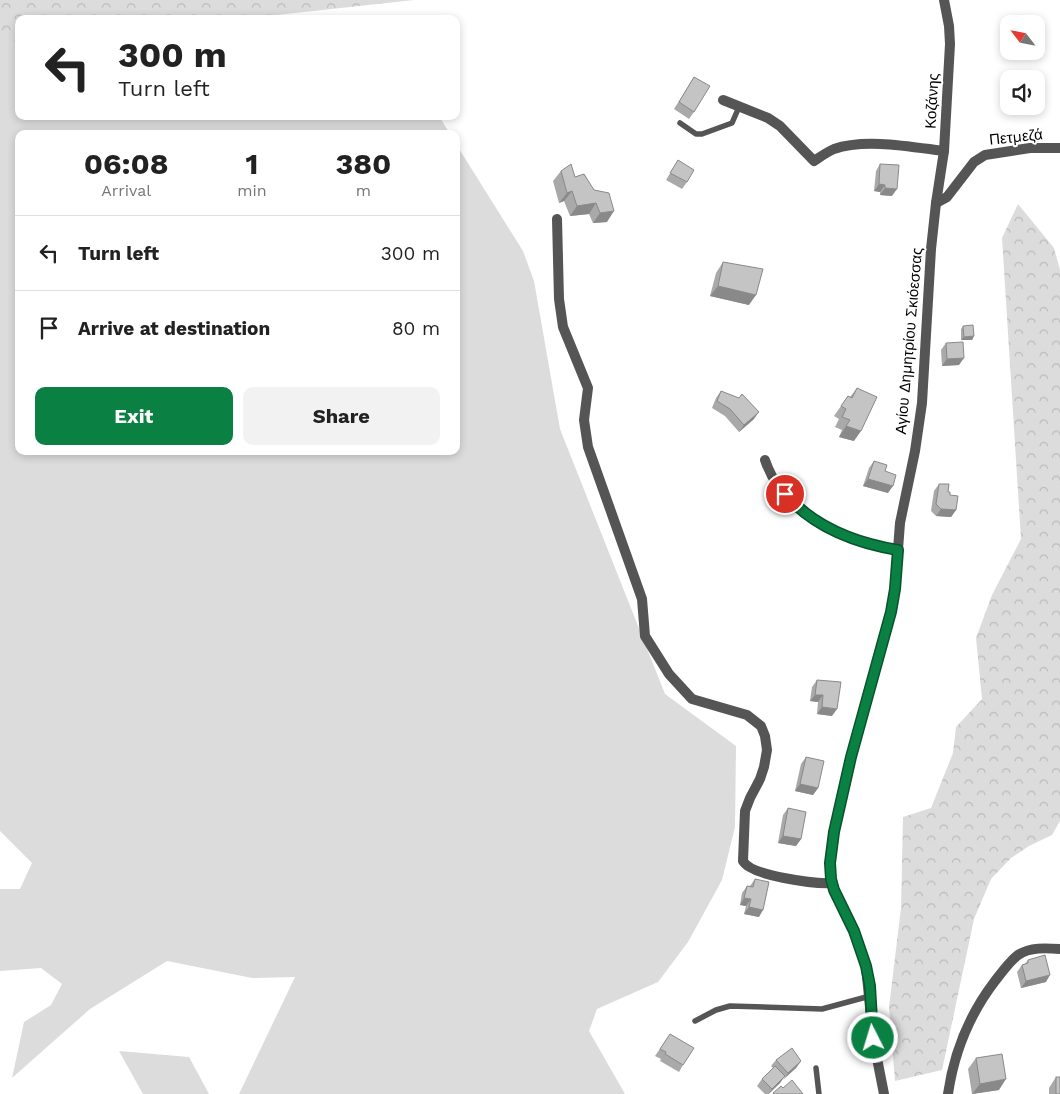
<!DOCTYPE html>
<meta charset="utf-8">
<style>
:root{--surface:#fff;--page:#f2f2f2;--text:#222;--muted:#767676;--line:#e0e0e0;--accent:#0b8043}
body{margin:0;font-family:"Work Sans",sans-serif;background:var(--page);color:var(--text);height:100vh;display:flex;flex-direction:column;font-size:19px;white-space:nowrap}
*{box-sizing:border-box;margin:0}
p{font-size:16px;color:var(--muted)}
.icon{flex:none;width:28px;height:28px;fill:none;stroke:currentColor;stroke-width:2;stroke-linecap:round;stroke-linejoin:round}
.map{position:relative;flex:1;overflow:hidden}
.sheet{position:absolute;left:15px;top:130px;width:445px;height:325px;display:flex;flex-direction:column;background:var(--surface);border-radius:10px;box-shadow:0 2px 8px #0003}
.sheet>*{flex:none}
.hud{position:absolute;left:15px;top:15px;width:445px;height:105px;border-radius:10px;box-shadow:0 2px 8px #0003;background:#fff;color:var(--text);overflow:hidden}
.needle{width:32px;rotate:302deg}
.controls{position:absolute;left:1000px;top:15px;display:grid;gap:10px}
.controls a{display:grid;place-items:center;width:45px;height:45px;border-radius:10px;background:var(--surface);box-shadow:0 2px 8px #0003;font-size:25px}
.pin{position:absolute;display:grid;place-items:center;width:42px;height:42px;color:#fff;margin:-21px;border:2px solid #fff;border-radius:50%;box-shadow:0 1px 5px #0007}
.me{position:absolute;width:55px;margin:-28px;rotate:355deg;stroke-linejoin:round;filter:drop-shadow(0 0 4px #0008)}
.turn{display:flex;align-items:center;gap:18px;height:105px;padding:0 20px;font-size:22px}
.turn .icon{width:65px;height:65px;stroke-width:2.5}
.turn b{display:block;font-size:35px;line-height:42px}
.eta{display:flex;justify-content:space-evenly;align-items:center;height:85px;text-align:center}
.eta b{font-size:30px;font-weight:700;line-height:35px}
.primary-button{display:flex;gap:10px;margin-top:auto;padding:10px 20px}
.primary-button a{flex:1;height:58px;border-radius:10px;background:var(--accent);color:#fff;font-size:20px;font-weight:700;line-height:58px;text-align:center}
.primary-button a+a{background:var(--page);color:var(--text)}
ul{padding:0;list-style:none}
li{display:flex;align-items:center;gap:15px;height:75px;padding:0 20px;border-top:1px solid var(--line)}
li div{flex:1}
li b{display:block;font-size:19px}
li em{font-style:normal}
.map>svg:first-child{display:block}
</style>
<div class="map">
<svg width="1060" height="1094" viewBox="0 0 1060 1094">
<defs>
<pattern id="forest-crowns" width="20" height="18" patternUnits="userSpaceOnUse" patternTransform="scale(1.25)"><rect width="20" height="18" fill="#dcdcdc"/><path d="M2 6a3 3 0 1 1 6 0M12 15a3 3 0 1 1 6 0" fill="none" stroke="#bbb"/></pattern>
</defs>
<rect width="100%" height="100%" fill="#fff"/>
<g fill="#dcdcdc">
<path d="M 0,0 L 19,19 L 19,116 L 439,116 L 450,134 L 19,134 L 19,451 L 456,451 L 456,144 L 523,251 L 534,281 L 560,429 L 665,694 L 736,746 L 735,827 L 722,880 L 688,942 L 658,982 L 597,1009 L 589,1031 L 625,1094 L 239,1094 L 295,977 L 252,978 L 167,961 L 90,1009 L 12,1078 L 24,1022 L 51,1005 L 62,984 L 41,968 L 0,971 L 0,889 L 20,889 L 32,863 L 0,831 Z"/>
<path d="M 119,1051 L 189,1057 L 209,1094 L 143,1094 Z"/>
</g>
<g fill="url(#forest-crowns)">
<path d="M 0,0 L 414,0 L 240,19 L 19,19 L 19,43 L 0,45 Z"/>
<path d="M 1018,204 L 1054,248 L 1060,270 L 1060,821 L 1052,835 L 1029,846 L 1011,858 L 991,879 L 974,919 L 942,1070 L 895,1081 L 889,1007 L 901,908 L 903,817 L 931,808 L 953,753 L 956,727 L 982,699 L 976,638 L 992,595 L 1021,539 L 1002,238 Z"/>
</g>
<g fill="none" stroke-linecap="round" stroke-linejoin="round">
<g stroke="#555" stroke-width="5.5">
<path d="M 680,123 L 696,134 L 702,134 L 732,123 L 739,107"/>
<path d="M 695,1021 L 716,1010 L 730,1006 L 822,1009 L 870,996"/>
<path d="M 816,1068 L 819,1094"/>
</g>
<g stroke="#555" stroke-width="10">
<path d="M 723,100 L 768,118 L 780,126 L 814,161 C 820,157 827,152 834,149 C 865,138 912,147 944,151"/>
<path d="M 936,203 L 947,197 L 974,162 L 985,155 L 1030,148 L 1060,148"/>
<path d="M 557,219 L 559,299 L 563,327 L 588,388 L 584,420 L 588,447 L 642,599 L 645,636 L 669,674 L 692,699 L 747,715 L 761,726 L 765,736 L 767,750 L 764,767 L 760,779 L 750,798 L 745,811 L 743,861 C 751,876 815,884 832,883"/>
<path d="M 765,460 C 784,516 845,541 898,550"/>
</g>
<g stroke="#555" stroke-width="10">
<path d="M 884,1094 L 873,1038 L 866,966 L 854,931 L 834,890 L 831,879 L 830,863 L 834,832 L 851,757 L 891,612 L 895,589 L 900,523 L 915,451 L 922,403 L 931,249 L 936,203 L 944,151 L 950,44 L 949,26 L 944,0"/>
<path d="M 948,1094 C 954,1052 969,1015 995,981 C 1002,972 1010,961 1018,955 C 1030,947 1046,948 1060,949"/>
</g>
</g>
<g fill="#a9a9a9">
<path d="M 694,77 L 694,112 L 689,119 L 674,109 Z"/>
<path d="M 678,160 L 687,182 L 682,189 L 666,180 Z"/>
<path d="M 880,164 L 892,196 L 880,195 L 880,192 L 874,191 L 876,171 Z"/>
<path d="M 561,171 L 575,177 L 584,174 L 607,222 L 593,223 L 589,214 L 570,216 L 564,201 L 559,203 L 553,181 Z"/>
<path d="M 723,262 L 749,305 L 710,296 L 716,273 Z"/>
<path d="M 963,326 L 974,336 L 972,340 L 961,340 L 961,329 Z"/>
<path d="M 946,343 L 959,365 L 942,366 L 941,350 Z"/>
<path d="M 857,388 L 854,441 L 839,437 L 842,430 L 835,427 L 839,419 L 834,416 L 848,396 L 850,397 Z"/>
<path d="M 721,391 L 754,419 L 739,432 L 725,416 L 712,408 L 716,398 Z"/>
<path d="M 874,461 L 885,471 L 888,493 L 863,486 L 869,468 Z"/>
<path d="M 939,484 L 950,495 L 956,510 L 951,517 L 936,516 L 931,511 L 934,491 Z"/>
<path d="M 817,680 L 832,716 L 817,714 L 818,702 L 810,701 L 812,687 Z"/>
<path d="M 806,757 L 818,788 L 813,795 L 795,791 L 801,764 Z"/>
<path d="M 788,808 L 801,839 L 796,846 L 778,843 L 783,815 Z"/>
<path d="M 755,879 L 759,917 L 744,914 L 746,906 L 740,905 L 742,893 L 747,886 L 750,886 Z"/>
<path d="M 1028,960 L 1046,982 L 1021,988 L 1017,972 L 1022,965 L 1025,964 Z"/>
<path d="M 670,1034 L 683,1065 L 679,1072 L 660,1061 L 661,1059 L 655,1056 Z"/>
<path d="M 976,1058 L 999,1090 L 972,1094 L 968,1069 Z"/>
<path d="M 776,1060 L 801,1061 L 796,1068 L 782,1079 L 780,1083 L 769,1094 L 765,1094 L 757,1086 L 762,1079 L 773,1068 L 771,1066 Z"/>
<path d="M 1056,1077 L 1060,1094 L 1049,1094 L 1049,1088 Z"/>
</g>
<g fill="#898989">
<path d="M 879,184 L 885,185 L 880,192 L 874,191 Z"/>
<path d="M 885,188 L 897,189 L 892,196 L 880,195 Z"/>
<path d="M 572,191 L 564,201 L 559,203 L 567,193 Z"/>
<path d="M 596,203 L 589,214 L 570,216 L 577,206 Z"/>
<path d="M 614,211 L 607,222 L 593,223 L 600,213 Z"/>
<path d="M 718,286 L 756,295 L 749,305 L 710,296 Z"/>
<path d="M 974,336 L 972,340 L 961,340 L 964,337 Z"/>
<path d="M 964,358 L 959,365 L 942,366 L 947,359 Z"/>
<path d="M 759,412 L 754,419 L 739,432 L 744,425 Z"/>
<path d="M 846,426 L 861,431 L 854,441 L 839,437 Z"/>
<path d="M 868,479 L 893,486 L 888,493 L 863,486 Z"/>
<path d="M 941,509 L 956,510 L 951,517 L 936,516 Z"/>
<path d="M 815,695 L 823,695 L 818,702 L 810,701 Z"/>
<path d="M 822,707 L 837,709 L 832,716 L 817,714 Z"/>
<path d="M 800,784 L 818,788 L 813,795 L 795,791 Z"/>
<path d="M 783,836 L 801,839 L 796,846 L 778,843 Z"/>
<path d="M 744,898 L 751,899 L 746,906 L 740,905 Z"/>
<path d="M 749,907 L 763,910 L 759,917 L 744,914 Z"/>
<path d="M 1050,975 L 1046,982 L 1021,988 L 1026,981 Z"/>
<path d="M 801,1061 L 796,1068 L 783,1080 L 788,1073 Z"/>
<path d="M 785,1076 L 780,1083 L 768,1094 L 772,1089 Z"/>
<path d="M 1006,1079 L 999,1090 L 972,1094 L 980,1084 Z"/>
</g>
<g fill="#c4c4c4" stroke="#898989">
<path d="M 694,77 L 710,86 L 694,112 L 679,102 Z"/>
<path d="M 678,160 L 694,170 L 687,182 L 670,173 Z"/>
<path d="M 571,164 L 575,177 L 584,174 L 594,190 L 609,193 L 614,211 L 600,213 L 596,203 L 577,206 L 572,191 L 567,193 L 561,171 Z"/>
<path d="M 880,164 L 899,165 L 897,189 L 885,188 L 885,185 L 879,184 Z"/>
<path d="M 723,262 L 763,269 L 756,295 L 718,286 Z"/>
<path d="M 973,325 L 974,336 L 964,337 L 963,326 Z"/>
<path d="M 963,342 L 964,358 L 947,359 L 946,343 Z"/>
<path d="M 857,388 L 877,397 L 861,431 L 846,426 L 850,420 L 842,417 L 846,409 L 841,406 L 848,396 L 852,398 Z"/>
<path d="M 721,391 L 739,398 L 742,394 L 759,412 L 744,425 L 730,409 L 717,401 Z"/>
<path d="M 874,461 L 887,465 L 885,471 L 896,475 L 893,486 L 868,479 Z"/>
<path d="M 939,484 L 949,484 L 948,492 L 950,492 L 950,495 L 958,496 L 956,510 L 941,509 L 936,504 Z"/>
<path d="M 817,680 L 841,682 L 837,709 L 822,707 L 823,695 L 815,695 Z"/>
<path d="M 806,757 L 824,761 L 818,788 L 800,784 Z"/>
<path d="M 788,808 L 806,812 L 801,839 L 783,836 Z"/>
<path d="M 755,879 L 769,882 L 763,910 L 749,907 L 751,899 L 744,898 L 747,886 L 753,887 Z"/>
<path d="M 1045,955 L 1050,975 L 1026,981 L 1022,965 L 1028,963 L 1028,960 Z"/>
<path d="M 670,1034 L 694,1048 L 683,1065 L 665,1054 L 666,1052 L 660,1049 Z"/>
<path d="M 792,1048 L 801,1061 L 788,1073 L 776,1060 Z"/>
<path d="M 1002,1054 L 1006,1079 L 980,1084 L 976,1058 Z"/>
<path d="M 775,1066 L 785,1076 L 772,1089 L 762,1079 Z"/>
<rect x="1056" y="1077" width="4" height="17"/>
<path d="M 792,1080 L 803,1094 L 774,1094 L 773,1093 L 781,1086 L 783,1088 Z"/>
</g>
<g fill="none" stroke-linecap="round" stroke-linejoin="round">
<defs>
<path id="route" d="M 785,494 C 814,527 855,543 898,550 L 895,589 L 891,612 L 851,757 L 834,832 L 830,863 L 831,879 L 834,890 L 854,931 L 866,966 L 870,986 L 873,1038"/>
</defs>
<use href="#route" stroke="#07532c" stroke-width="12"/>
<use href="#route" stroke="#0b8043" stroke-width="9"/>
</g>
<g text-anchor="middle" stroke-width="4" stroke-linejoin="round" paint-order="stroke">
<g font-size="15" fill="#000" stroke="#fff">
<text transform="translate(932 101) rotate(-87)" y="5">Κοζάνης</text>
<text transform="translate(1016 137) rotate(-6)" y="5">Πετμεζά</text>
<text transform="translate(909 341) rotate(-85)" y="5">Αγίου Δημητρίου Σκιόεσσας</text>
</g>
</g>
</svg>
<div class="controls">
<a><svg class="needle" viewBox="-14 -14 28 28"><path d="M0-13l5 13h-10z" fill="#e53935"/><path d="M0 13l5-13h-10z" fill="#767676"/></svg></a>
<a><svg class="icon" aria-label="sound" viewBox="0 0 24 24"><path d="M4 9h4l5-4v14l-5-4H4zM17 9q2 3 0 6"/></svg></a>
</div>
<div class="pin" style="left:785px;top:494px;background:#d93025"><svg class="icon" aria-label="arrive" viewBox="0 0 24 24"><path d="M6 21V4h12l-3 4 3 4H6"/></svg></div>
<svg class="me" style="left:873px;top:1038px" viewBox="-20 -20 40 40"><circle r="17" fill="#0b8043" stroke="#fff" stroke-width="3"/><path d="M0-11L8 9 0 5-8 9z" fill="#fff"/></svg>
<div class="hud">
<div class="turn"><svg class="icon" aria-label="left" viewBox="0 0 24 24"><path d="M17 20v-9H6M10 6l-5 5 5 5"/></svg><div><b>300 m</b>Turn left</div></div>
</div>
<section class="sheet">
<div class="eta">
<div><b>06:08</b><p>Arrival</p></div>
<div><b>1</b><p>min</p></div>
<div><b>380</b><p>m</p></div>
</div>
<ul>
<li><svg class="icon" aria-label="left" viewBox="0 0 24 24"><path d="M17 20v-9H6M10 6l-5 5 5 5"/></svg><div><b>Turn left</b></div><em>300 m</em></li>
<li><svg class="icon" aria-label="arrive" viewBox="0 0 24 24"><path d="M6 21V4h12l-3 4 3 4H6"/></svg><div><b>Arrive at destination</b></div><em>80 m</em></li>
</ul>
<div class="primary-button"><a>Exit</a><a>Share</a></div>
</section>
</div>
